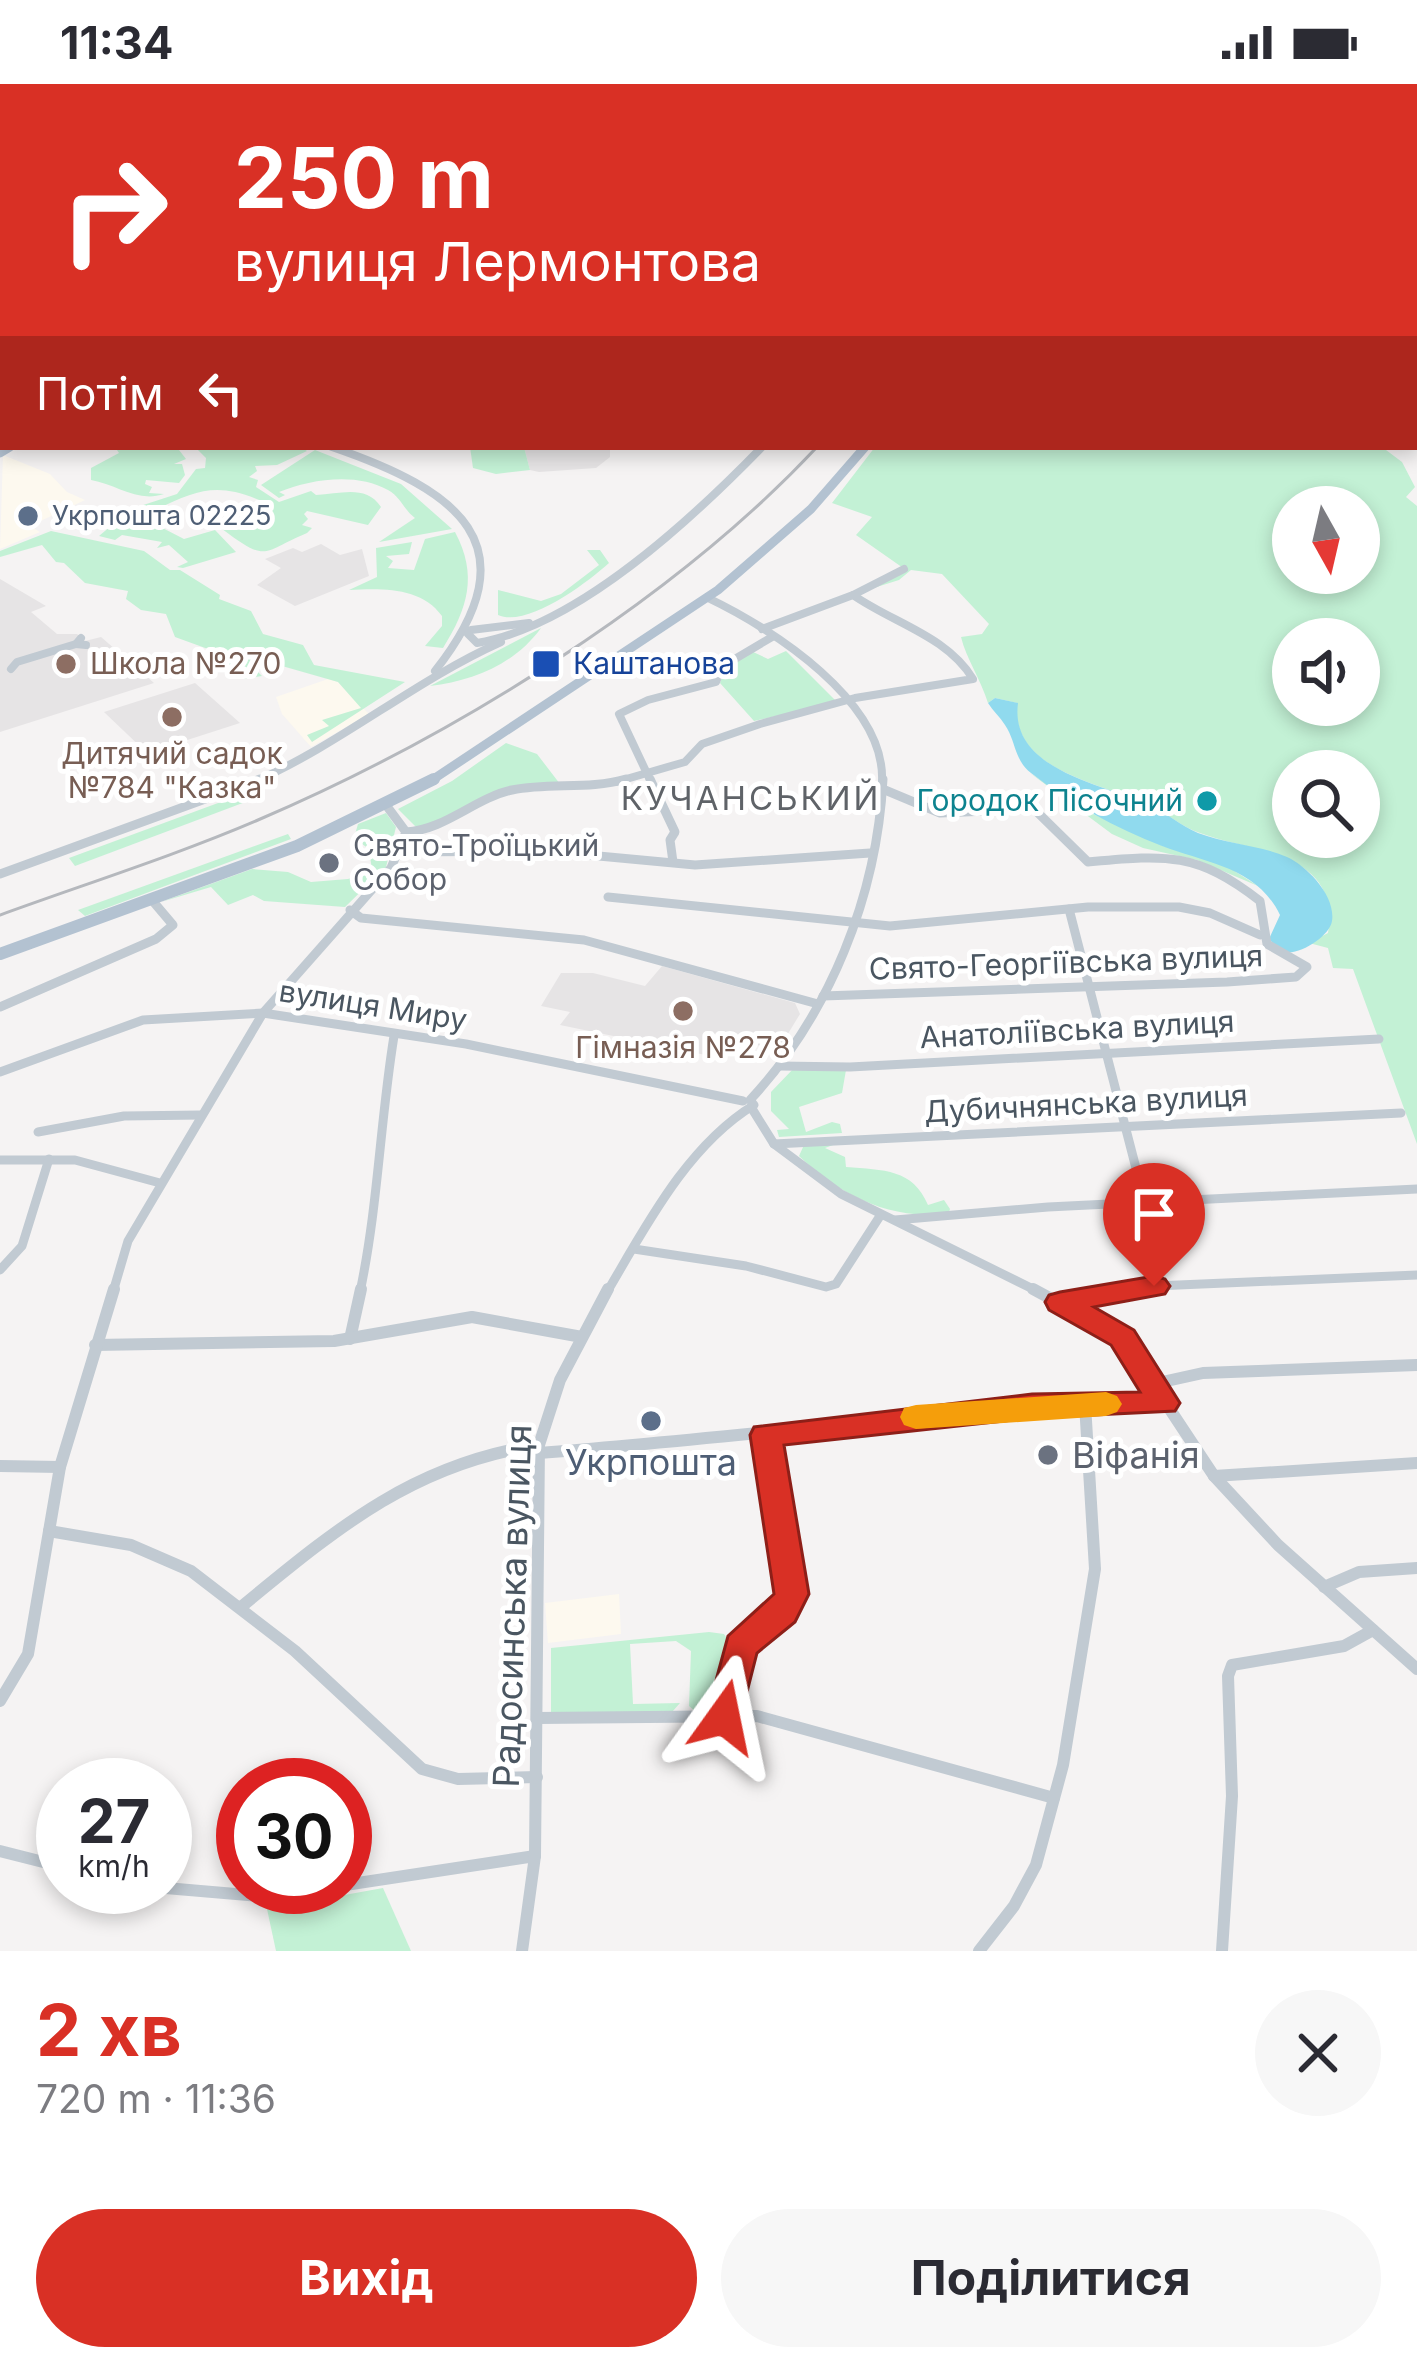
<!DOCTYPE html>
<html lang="uk">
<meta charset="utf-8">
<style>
:root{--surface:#fff;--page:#f7f7f7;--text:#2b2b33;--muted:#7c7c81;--accent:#d93025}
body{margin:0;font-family:Inter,sans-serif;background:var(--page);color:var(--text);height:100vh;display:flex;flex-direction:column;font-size:45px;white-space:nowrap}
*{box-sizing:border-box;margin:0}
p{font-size:39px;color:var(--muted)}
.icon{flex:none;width:66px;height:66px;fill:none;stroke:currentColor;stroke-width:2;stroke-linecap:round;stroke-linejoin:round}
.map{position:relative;height:1867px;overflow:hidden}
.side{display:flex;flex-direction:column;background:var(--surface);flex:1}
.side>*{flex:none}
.hud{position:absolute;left:0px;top:0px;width:1419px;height:366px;box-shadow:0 6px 18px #0003;background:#d93025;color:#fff;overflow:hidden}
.needle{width:78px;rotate:172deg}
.controls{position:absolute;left:1272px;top:402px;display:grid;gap:24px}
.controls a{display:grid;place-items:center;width:108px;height:108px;border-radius:50%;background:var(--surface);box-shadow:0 6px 18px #0003;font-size:60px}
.speed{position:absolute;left:36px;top:1674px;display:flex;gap:24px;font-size:60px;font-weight:700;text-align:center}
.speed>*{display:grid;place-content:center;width:156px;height:156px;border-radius:50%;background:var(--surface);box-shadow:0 6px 18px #0003;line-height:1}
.speed small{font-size:30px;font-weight:400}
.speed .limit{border:18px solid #d22;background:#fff;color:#111}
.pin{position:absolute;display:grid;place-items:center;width:102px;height:102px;color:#fff;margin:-123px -51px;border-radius:50% 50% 50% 0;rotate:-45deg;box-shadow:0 0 12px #0007}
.pin .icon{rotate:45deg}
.me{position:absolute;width:132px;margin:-66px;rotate:12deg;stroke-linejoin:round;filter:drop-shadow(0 0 9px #0008)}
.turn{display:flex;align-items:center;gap:42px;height:252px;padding:0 36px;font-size:54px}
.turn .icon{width:156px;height:156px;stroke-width:2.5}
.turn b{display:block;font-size:84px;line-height:102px}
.then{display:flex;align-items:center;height:114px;padding:0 36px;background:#0003;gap:24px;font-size:45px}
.round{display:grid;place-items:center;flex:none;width:126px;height:126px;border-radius:63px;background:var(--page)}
.headline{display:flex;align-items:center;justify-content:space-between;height:204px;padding:0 36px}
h1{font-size:72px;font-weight:700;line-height:90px;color:var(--accent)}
.cta{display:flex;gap:24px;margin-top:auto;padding:24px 36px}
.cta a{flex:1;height:138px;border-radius:72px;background:var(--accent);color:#fff;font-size:48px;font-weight:700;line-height:138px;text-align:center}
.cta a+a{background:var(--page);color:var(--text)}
.status{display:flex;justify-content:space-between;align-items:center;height:84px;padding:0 60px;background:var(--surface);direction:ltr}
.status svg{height:33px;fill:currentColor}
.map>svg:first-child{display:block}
</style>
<div class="status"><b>11:34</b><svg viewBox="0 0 49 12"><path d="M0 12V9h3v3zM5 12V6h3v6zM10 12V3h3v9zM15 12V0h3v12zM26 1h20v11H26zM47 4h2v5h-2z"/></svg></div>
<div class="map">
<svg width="1417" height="1867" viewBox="0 0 1417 1867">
<rect width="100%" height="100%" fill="#f5f3f3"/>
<g fill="#fdf9ef">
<path d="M 3,371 L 50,390 L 67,408 L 85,416 L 30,442 L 40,448 L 0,465 Z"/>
<path d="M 328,595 L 338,598 L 369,630 L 311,663 L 282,630 L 276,613 Z"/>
<path d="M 619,1510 L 621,1550 L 548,1559 L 545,1519 Z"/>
</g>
<g fill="#e6e4e5">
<path d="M 524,363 L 610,363 L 610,373 L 596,384 L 539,388 L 530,386 Z"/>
<path d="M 321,460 L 340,471 L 362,465 L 369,492 L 295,522 L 257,501 L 281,484 L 265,475 L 293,464 L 302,468 Z"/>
<path d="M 0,495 L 46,522 L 31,528 L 57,550 L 77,550 L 85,557 L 101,553 L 154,599 L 0,648 Z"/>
<path d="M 195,599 L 240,639 L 147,669 L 104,628 Z"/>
<path d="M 662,882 L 795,919 L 800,930 L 778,966 L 735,956 L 720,974 L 560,941 L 570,928 L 541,922 L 561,889 L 593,889 L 645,902 Z"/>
</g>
<g fill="#c3f1d5" fill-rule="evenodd">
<path d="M 130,363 L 179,366 L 186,375 L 174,380 L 182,380 L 185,391 L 179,399 L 146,396 L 145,400 L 152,403 L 149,409 L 164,410 C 137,419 116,400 91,396 L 91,384 L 119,369 L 117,366 Z"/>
<path d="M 195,363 L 301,363 L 307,367 L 277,381 L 255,382 L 257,387 L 249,393 L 258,396 L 256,403 L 279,418 L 311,407 L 316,411 C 340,410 366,400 381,423 L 368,441 L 307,427 L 304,430 L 308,435 L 302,441 L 312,444 L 307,449 C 261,468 269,480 222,445 L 273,422 C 219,397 202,403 149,429 L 147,436 L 184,455 L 215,446 L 236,468 L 183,484 L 177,483 L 188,478 L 169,461 L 157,464 L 162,458 L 122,451 L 115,456 L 99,452 L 131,425 L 177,410 L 196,385 L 205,384 L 206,374 Z"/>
<path d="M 470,363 L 524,363 L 530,386 L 496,390 L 473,384 Z"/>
<path d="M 875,363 L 1382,363 L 1402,378 L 1415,403 L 1406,413 L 1417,422 L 1417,1060 L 1353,885 L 1333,884 L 1328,864 L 1309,859 L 1328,849 C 1341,767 1253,769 1200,749 C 1182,743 1168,730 1151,722 C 1104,699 1010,688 1017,619 L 995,614 L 988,619 C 981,596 966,574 961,553 L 982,550 L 989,540 L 942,490 L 911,486 L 899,496 L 864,507 L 906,486 L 856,451 L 872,433 L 832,419 ZM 1293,423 L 1359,423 L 1359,489 L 1293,489 ZM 1293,555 L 1359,555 L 1359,621 L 1293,621 ZM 1293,687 L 1359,687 L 1359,753 L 1293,753 Z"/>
<path d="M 315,366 L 401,400 L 452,445 L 379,458 L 415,434 C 403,425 401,413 388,406 C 357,388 310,395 279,408 L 285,411 L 279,414 L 261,401 Z"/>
<path d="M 51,447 L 144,467 L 170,486 L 180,486 L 220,511 L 219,515 L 251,527 L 263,550 L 303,561 L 314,581 L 405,598 L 312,658 L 307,651 L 329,642 L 322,636 L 361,624 L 338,598 L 282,582 L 256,586 L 262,592 L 242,595 L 242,589 L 234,592 L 208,565 L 175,553 L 166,530 L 141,526 L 126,515 L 128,507 L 85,499 L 64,479 L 56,478 L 42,461 L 0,473 L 0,467 Z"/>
<path d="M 455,448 C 478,491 468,524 443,564 L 425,562 L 442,542 L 442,532 C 422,503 381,504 349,506 L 377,493 L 376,464 L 412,458 L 409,470 L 386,472 L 393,477 L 388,484 L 414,486 L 425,455 Z"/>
<path d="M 587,466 L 600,466 L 609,479 C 587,499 527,544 498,531 L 498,506 L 541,517 L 561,510 L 599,481 Z"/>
<path d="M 541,544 C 515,580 473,597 430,602 Z"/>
<path d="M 751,567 L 768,575 L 786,567 L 837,618 L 754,637 L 720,599 L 726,583 Z"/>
<path d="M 506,659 L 537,670 L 560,700 L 519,701 L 424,744 L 415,742 L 398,725 L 452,697 Z"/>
<path d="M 1030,689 L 1093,730 L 1163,762 L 1225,781 L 1258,802 L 1197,776 L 1143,764 L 1112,750 Z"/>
<path d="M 256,705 L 264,711 L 75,782 L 69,774 Z"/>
<path d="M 386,729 L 396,743 L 386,783 L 345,823 L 264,817 L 253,811 L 228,821 L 211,803 L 161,818 L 252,785 L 288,788 L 311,798 L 348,795 L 372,786 L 369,765 L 354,754 L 358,740 Z"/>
<path d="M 288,750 L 291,755 L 85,832 L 78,826 Z"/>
<path d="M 794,984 L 846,986 L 842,1009 L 799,1023 L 806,1048 L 832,1038 L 840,1040 L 842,1049 L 779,1053 L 777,1046 L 789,1045 L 771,1027 L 771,1008 Z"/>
<path d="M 841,1058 L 825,1064 L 845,1073 L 846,1083 C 884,1086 913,1085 928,1121 L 944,1116 L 950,1125 L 948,1131 C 887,1134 844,1114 799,1072 L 804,1061 Z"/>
<path d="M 709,1548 L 724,1550 C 738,1569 732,1606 718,1625 L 695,1627 L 689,1622 L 691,1567 L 676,1557 L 630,1560 L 633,1620 L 680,1619 L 672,1628 L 551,1628 L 551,1564 Z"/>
<path d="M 383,1804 L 411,1867 L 276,1867 L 267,1825 Z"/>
</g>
<path fill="#90daee" d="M 995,614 L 1018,619 C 1009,687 1105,700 1151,722 C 1167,729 1181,742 1198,749 C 1227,760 1259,761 1287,773 C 1307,782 1336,812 1332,837 C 1330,852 1297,874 1282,867 C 1277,865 1273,859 1269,855 L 1280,831 C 1257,783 1206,779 1162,762 C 1116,744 1069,719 1031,689 C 1014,676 1016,657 1005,641 C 1000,633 993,627 988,619 Z"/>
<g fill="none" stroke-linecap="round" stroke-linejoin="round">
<path stroke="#c1cad2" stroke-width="6" d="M 644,3 L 678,0"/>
<g stroke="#c1cad2" stroke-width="8">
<path d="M 332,363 C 457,406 535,460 435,587"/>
<path d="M 853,511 L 904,485"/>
<path d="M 708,514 C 773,545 886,618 882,698"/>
<path d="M 471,546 L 529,539"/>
<path d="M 468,550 L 477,559 C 578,542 692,435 762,363"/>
<path d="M 81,554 L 76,560 L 86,561"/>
<path d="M 11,585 L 17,578 L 76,560"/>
<path d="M 254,698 C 341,660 414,597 501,558"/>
<path d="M 616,698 L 685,678 L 702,660 L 760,640 L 855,614 L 973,595 C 947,552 893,539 853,511 L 762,545"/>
<path d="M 651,698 L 619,630 L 648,616 L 716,598 L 723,582 L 772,553"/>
</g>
<g stroke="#c1cad2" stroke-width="9">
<path d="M 650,695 L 675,748 L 670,756 L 673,778"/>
<path d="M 406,748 C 445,746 475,714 512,706 C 550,698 588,706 626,695"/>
<path d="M 397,768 L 545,767 L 695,781 L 870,769"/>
<path d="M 0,790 L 260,695"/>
<path d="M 608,813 L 890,842 L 1088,823 L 1179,823 L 1210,829 L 1260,851"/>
<path d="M 1069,825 L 1145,1119"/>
<path d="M 350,826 L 361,834 L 584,856 L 818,920"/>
<path d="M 823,912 L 1227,898 L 1296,893 L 1307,883 L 1267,860 L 1260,817 C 1196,767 1165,771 1088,778 L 1034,725 L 940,729 L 885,706"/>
<path d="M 0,923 L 156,855 L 173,841 L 151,815"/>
<path d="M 779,982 L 850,983 L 1379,955"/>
<path d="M 0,988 L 143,936 L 263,929 L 466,960 L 743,1017"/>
<path d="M 751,1023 L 774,1060 L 841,1110 L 1039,1208"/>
<path d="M 38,1048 L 124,1032 L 201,1031"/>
<path d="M 774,1060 L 1401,1029"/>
<path d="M 0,1076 L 75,1076 L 160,1099"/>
<path d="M 895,1136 L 1048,1123 L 1417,1105"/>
<path d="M 634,1165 L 746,1182 L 826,1203 L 836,1200 L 880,1132"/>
<path d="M 0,1186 L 22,1162 L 49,1075"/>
<path d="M 113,1208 L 128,1157 L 263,929 L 391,784 L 406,748 L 386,721"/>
<path d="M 360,1208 C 378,1123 380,1038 394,952"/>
<path d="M 607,1208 C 646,1142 687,1062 754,1021 L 750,1016 C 830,930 877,812 883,695"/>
<path d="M 1121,1208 L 1155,1202 L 1417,1191"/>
</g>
<g stroke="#c1cad2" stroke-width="12">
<path d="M 1033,1205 L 1122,1253 L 1214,1392 L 1278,1461 L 1417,1585"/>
<path d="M 1060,1218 L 1139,1205"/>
<path d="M 350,1255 L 361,1205"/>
<path d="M 95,1261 L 334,1257 L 472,1233 L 582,1253"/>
<path d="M 1153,1300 L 1203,1289 L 1417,1281"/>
<path d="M 539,1369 C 747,1353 955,1324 1163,1319"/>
<path d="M 0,1382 L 60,1383"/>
<path d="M 1214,1392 L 1417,1379"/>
<path d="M 49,1447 L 131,1461 L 191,1487 L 295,1567 L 422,1685 L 458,1695 L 537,1693"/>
<path d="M 1324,1503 L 1359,1488 L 1417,1484"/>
<path d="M 241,1523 C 336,1445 414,1379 539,1361"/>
<path d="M 0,1617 L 28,1570 L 60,1383 L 114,1205"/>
<path d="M 725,1633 L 741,1562 L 782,1528 L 792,1510 L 766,1351"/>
<path d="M 538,1634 L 757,1632 L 1054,1714"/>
<path d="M 0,1767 L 63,1783"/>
<path d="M 345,1801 L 535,1772"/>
<path d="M 154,1803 L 271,1813 L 337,1803"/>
<path d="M 522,1867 L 535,1772 L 539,1361 L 560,1296 L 608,1205"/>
<path d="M 979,1867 L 1014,1822 L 1036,1781 L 1063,1681 L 1095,1485 L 1085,1320"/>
<path d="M 1222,1867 L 1232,1712 L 1228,1592 L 1232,1581 L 1344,1562 L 1373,1546"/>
</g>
<g stroke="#b3c2d1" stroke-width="9">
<path d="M 0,369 L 10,363"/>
<path d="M 429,698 L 718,506 L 811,425 L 865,363"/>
</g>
<path stroke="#b3c2d1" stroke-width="12" d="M 0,870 L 297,762 L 434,695"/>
<path stroke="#b5b8bd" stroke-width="3" d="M 0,831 C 85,800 174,772 258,736 C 452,653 673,517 817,363"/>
</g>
<path fill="#d93025" stroke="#8d1f18" stroke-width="3" d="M 1154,1192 L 1165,1195 L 1170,1202 L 1165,1210 L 1094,1223 L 1134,1246 L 1180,1319 L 1175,1327 L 1032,1334 L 784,1361 L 809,1510 L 795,1538 L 757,1569 L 738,1643 L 724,1648 L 711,1643 L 706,1633 L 728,1552 L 774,1510 L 750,1351 L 754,1343 L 1032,1310 L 1140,1308 L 1111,1261 L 1049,1226 L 1045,1218 L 1049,1211 L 1060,1208 Z"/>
<path fill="#f59e0b" d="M 1106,1308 L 1117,1312 L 1122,1320 L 1117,1328 L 1106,1332 L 916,1345 L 904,1341 L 900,1333 L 904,1324 L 916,1321 Z"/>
<g fill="#5c6f8a" stroke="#fff" stroke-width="4.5">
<circle cx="28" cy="432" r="12"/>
<circle cx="651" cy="1337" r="12"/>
</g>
<g fill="#8d6e63" stroke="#fff" stroke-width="4.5">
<circle cx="66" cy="580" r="12"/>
<circle cx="172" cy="633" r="12"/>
<circle cx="683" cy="927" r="12"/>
</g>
<rect fill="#1a4fb4" stroke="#fff" stroke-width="4.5" x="531" y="565" width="30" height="30" rx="6"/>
<circle fill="#0f9aa8" stroke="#fff" stroke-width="4.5" cx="1207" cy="717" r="12"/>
<g fill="#6b7280" stroke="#fff" stroke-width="4.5">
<circle cx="329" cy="779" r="12"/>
<circle cx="1048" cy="1371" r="12"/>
</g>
<g text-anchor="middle" stroke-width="10" stroke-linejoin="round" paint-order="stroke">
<g font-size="27" fill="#4e5e75" stroke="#fff" text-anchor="start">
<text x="52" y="441">Укрпошта 02225</text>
</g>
<g font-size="30" fill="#785e54" stroke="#fff">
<text x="90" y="590" text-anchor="start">Школа №270</text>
<text x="172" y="680">Дитячий садок<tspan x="172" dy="34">№784 "Казка"</tspan></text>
<text x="683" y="974">Гімназія №278</text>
</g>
<g font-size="30" fill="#164399" stroke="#fff" text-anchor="start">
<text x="573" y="590">Каштанова</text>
</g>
<g font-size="30" fill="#0d838f" stroke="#fff" text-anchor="end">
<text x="1183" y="727">Городок Пісочний</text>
</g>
<g font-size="30" fill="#5b616d" stroke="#fff" text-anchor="start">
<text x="353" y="772">Свято-Троїцький<tspan x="353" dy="34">Собор</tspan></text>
</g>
<g font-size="30" fill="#4a5661" stroke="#fff">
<text transform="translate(1066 879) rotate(-2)" y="10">Свято-Георгіївська вулиця</text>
<text transform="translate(373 922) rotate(9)" y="10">вулиця Миру</text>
<text transform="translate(1077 946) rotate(-3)" y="10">Анатоліївська вулиця</text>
<text transform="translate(1086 1020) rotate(-3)" y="10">Дубичнянська вулиця</text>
</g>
<g font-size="33" letter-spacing="3" fill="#5f6368" stroke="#fff">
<text x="751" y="726">КУЧАНСЬКИЙ</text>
</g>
<g font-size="36" fill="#5b616d" stroke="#fff" text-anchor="start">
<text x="1072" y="1384">Віфанія</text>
</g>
<g font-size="36" fill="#4e5e75" stroke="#fff">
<text x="651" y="1391">Укрпошта</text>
</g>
<g font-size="36" fill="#4a5661" stroke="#fff">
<text transform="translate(512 1522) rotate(-88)" y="13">Радосинська вулиця</text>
</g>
</g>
</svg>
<div class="controls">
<a><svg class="needle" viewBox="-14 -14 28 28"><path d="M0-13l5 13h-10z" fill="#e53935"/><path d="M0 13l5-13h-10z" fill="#7c7c81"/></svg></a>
<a><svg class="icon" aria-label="sound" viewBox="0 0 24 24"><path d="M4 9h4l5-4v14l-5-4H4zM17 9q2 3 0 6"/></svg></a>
<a><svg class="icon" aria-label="search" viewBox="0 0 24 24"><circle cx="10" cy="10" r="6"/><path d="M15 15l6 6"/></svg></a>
</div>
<div class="speed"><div>27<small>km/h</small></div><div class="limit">30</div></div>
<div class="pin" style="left:1154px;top:1202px;background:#d93025"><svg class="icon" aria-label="arrive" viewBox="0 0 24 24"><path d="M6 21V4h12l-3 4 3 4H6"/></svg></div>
<svg class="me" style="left:724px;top:1633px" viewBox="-20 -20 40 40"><path d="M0-17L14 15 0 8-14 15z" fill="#d93025" stroke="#fff" stroke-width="4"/></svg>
<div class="hud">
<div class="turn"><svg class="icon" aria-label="right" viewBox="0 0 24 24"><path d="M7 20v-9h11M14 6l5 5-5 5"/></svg><div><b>250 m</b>вулиця Лермонтова</div></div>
<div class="then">Потім<svg class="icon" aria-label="left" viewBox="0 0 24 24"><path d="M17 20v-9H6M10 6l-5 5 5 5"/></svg></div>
</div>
</div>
<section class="side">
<div class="headline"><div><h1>2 хв</h1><p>720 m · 11:36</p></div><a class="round"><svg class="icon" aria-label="close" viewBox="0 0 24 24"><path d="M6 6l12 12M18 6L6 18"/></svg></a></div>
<div class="cta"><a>Вихід</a><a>Поділитися</a></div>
</section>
